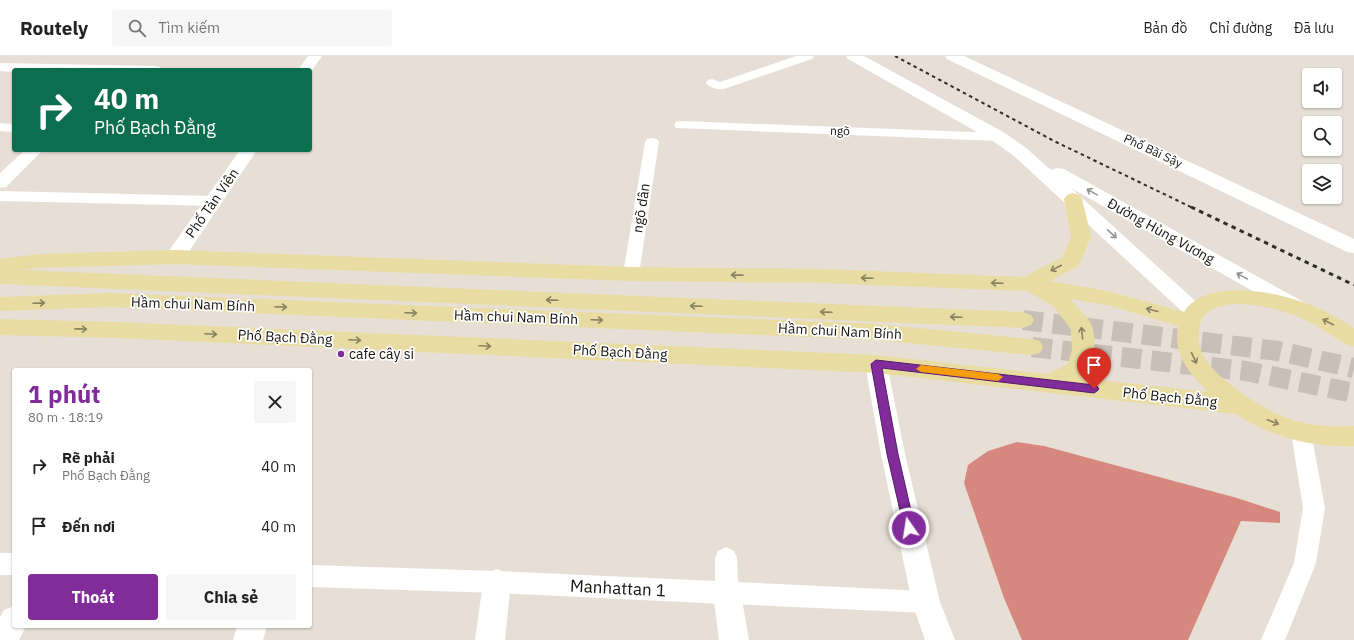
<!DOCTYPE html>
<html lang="vi">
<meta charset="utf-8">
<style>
:root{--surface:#fff;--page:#f6f6f6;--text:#222;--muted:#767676;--line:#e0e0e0;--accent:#812c9a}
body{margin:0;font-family:"IBM Plex Sans",sans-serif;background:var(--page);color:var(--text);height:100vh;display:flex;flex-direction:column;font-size:15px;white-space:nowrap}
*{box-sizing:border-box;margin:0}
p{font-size:13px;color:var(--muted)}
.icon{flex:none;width:22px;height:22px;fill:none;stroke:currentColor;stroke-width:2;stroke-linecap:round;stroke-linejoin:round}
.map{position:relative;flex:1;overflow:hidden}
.sheet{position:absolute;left:12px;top:312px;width:300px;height:260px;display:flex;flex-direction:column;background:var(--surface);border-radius:4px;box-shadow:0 1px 3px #0004}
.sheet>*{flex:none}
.guide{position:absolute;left:12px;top:12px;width:300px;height:84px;border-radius:4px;box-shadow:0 1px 3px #0004;background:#0b6e4f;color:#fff;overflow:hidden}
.fabs{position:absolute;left:1302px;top:12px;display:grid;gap:8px}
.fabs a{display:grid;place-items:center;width:40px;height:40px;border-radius:4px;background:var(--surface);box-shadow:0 1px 3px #0004;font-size:20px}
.pin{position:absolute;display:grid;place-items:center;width:34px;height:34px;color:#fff;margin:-41px -17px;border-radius:50% 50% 50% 0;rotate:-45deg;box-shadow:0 0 4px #0007}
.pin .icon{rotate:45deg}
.me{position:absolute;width:44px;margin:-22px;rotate:347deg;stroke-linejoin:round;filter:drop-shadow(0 0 3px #0008)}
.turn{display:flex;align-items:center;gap:14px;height:84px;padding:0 16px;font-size:18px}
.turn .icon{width:52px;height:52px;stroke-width:2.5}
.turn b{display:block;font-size:28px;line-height:34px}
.round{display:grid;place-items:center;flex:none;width:42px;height:42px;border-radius:4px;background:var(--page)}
.headline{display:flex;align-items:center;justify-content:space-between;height:68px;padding:0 16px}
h1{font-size:24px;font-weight:700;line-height:30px;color:var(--accent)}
.cta{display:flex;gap:8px;margin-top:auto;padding:8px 16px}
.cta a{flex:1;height:46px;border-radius:4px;background:var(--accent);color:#fff;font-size:16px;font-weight:700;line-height:46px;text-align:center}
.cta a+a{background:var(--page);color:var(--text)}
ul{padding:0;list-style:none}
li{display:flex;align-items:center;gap:12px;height:60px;padding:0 16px}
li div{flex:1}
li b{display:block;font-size:15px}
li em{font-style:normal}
header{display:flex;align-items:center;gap:24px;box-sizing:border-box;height:56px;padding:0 20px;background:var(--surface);border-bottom:1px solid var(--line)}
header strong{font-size:19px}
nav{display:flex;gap:22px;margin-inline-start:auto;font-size:14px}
.search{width:280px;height:36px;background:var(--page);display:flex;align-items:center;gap:10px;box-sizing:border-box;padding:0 14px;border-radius:4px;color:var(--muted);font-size:15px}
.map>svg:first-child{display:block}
</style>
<header>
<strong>Routely</strong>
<div class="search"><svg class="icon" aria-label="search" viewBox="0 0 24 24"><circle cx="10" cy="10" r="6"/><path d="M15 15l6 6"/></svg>Tìm kiếm</div>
<nav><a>Bản đồ</a><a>Chỉ đường</a><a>Đã lưu</a></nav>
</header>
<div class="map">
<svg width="1354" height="584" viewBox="0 0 1354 584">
<rect width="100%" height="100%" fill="#e7dfd5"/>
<path fill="#d6887e" d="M 1017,386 L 1044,390 L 1237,442 L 1280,456 L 1280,467 L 1241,465 L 1188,584 L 1022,584 L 1004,542 L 964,427 L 968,409 L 988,395 Z"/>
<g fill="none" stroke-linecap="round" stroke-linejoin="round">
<g stroke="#c8c0b7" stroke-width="20" stroke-dasharray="20 10" stroke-linecap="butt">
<path d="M 1023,264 L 1278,295 L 1354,312"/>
<path d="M 1032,291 L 1246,315 L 1354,337"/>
</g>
<g fill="#fff" fill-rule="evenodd">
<path d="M 796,0 L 814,0 L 812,3 L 724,33 C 718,34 710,32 706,27 L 708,24 L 712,23 L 720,26 Z"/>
<path d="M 681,65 L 999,77 L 1004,78 L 1006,81 L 1004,84 L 999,85 L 676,72 L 674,69 L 676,66 Z"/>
<path d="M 0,67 L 14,68 L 14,76 L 0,75 Z"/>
<path d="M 652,82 L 657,83 L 659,86 L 639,218 L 637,222 L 631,224 L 625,222 L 623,218 L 645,86 L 647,83 Z"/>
<path d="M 0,135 L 214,140 L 219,142 L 221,145 L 219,148 L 214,150 L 0,145 Z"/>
<path d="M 1301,368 L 1308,370 L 1311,376 L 1325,452 L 1316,507 L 1285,584 L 1261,584 L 1294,507 L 1303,452 L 1291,376 L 1294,370 Z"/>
<path d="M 726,491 L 734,495 L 737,502 L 738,526 L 926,535 L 934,538 L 938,546 L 934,554 L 926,557 L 730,548 L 727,549 L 723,548 L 497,537 L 310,531 L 310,509 L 497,515 L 715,525 L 715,502 L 718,495 Z"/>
<rect x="0" y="497" width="14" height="22"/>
</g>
<g fill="#fff" fill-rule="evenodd">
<path d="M 308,0 L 322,0 L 310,17 L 310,14 L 298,14 Z"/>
<path d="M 0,7 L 155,10 L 160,11 L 162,14 L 14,14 L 14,16 L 0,15 Z"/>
<path d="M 25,94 L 43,94 L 6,131 L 0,132 L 0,117 Z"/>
<path d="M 240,94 L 257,94 L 182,206 L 175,208 L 168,206 L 165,201 L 168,196 Z"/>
<path d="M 876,299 L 884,302 L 887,308 L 905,398 L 940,546 L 955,584 L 925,584 L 912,546 L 881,398 L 865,308 L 868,302 Z"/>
<path d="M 497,513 L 507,517 L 511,526 L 505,584 L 475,584 L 483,526 L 487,517 Z"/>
<path d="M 727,524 L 737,528 L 741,538 L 749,584 L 719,584 L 713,538 L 717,528 Z"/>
<path d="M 14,550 L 14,570 L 26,570 L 19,584 L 0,584 L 0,561 L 4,554 Z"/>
<path d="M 237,570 L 267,570 L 263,584 L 233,584 Z"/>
</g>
<g fill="#fff" fill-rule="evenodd">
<path d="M 846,0 L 864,0 L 1005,77 L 1026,92 L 1051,114 L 1058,112 L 1064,113 L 1307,248 L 1311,253 L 1307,258 L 1300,261 L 1293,258 L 1071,132 L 1202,251 L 1206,256 L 1202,261 L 1195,264 L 1188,261 L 1014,100 L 993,85 L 848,3 Z"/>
<path d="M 945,0 L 964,0 L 1354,183 L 1354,197 L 1347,196 L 947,3 Z"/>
</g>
<g fill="#e8dca2" fill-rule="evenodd">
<path d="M 1073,137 L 1079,139 L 1082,143 L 1091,180 L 1081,205 L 1078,210 L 1050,225 L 1107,235 L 1184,256 C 1206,221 1277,236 1308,248 C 1324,254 1340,263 1354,272 L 1354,291 C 1340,287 1328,276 1314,268 C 1290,255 1237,239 1211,254 C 1208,256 1205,259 1202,262 C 1198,272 1197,286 1201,295 C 1212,322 1266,356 1293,364 C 1313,370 1333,371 1354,370 L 1354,390 C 1312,392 1271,381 1236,358 L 876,317 L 118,282 L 0,279 L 0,263 L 118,266 L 876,299 L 1048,318 L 1068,308 L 1072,294 L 1071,273 L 1053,250 L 1027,235 L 823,227 L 631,225 L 175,208 L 40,212 L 22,214 L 1023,256 L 1031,259 L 1034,264 L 1031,269 L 1023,272 L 3,228 L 0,227 L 0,203 L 40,198 L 175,194 L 631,211 L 823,213 L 1024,221 L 1063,201 L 1071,180 L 1064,143 L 1067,139 ZM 1070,243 L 1107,249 L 1178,270 C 1173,300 1189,316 1208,336 L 1081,322 C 1094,315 1097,283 1092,270 C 1088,260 1077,251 1070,243 Z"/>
<path d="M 110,237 L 877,268 L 1032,283 L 1040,285 L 1043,291 L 1040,297 L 1032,299 L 877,284 L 110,251 L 0,255 L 0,241 Z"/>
</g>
<path stroke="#312e2a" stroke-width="2" stroke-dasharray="3.5 3.5" stroke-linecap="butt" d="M 895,0 L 1054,85 L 1193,152"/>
<path stroke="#312e2a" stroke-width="3" stroke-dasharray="4.5 4.5" stroke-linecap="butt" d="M 1191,151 L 1354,229"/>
</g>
<defs><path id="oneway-shaft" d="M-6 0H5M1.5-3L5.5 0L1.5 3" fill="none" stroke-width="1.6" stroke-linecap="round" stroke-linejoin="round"/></defs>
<g stroke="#969593">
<use href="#oneway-shaft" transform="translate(1092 136) rotate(-151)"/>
<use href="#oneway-shaft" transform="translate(1112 178) rotate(43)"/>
<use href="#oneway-shaft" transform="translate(1242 220) rotate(-151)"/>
</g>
<g stroke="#898260">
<use href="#oneway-shaft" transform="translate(1056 212) rotate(153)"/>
<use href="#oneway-shaft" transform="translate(737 219) rotate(-179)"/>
<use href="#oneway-shaft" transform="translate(867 222) rotate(-178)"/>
<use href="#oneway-shaft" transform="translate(997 227) rotate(-178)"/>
<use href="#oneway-shaft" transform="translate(552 244) rotate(-178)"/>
<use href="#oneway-shaft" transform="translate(39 247) rotate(-2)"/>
<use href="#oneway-shaft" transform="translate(696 250) rotate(-178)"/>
<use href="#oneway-shaft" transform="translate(281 251) rotate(2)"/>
<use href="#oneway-shaft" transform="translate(1152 254) rotate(-165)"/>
<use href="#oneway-shaft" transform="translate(826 256) rotate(-178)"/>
<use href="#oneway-shaft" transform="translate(411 257) rotate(2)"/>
<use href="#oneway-shaft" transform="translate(956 261) rotate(-178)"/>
<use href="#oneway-shaft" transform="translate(597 264) rotate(2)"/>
<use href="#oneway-shaft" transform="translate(1328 266) rotate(-153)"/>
<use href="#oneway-shaft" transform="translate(81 273) rotate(1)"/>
<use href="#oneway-shaft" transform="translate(1082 277) rotate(-96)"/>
<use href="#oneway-shaft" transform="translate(211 278) rotate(3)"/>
<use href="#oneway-shaft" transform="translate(355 284) rotate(3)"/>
<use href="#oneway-shaft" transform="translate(485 290) rotate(3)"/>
<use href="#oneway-shaft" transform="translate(1194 302) rotate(65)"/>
<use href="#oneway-shaft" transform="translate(1273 366) rotate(21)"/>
</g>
<path fill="#812c9a" stroke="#541d64" d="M 876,304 L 1094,329 L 1097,330 L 1099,333 L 1097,335 L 1094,337 L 882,312 L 898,398 L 915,472 L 913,476 L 909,477 L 905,476 L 904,472 L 887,398 L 871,308 Z"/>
<path fill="#f59e0b" d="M 921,309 L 998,318 L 1003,321 L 998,325 L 921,316 L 916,313 Z"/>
<circle fill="#812c9a" stroke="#fff" stroke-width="1.5" cx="341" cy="298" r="4"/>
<g text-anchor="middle" stroke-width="3.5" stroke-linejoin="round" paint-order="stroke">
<g font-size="12" fill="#15130f" stroke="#fff">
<text transform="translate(840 75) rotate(2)" y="4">ngõ</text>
<text transform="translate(1153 95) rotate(25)" y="4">Phố Bãi Sậy</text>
</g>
<g font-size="14" fill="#15130f" stroke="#fff">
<text transform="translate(212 147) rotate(-55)" y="5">Phố Tản Viên</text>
<text transform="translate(641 152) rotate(-81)" y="5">ngõ dân</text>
<text transform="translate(1161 175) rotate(29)" y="5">Đường Hùng Vương</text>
<text transform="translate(193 248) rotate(2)" y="5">Hầm chui Nam Bính</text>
<text transform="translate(516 261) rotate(2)" y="5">Hầm chui Nam Bính</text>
<text transform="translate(840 275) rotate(3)" y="5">Hầm chui Nam Bính</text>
<text transform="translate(285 281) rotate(3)" y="5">Phố Bạch Đằng</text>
<text transform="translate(620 296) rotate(3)" y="5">Phố Bạch Đằng</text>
<text transform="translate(1170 341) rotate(6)" y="5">Phố Bạch Đằng</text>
</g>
<g font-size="14" fill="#15130f" stroke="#fff" text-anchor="start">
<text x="349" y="303">cafe cây si</text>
</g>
<g font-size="17" fill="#15130f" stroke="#fff">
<text transform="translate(618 532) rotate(3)" y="6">Manhattan 1</text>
</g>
</g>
</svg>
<div class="fabs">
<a><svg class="icon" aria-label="sound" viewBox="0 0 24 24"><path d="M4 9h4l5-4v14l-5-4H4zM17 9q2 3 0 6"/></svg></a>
<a><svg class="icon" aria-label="search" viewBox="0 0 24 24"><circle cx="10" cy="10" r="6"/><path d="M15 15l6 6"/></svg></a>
<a><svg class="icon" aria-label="layers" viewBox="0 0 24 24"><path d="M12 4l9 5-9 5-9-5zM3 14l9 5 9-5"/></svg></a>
</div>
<div class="pin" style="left:1094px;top:333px;background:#d93025"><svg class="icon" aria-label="arrive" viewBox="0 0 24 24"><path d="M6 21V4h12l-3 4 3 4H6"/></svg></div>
<svg class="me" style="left:909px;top:472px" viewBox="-20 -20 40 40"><circle r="17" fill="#812c9a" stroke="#fff" stroke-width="3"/><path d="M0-11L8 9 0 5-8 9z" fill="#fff"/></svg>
<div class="guide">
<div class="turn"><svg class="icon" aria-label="right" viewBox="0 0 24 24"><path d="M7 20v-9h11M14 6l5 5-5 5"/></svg><div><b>40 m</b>Phố Bạch Đằng</div></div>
</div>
<section class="sheet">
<div class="headline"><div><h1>1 phút</h1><p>80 m · 18:19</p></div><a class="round"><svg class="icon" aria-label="close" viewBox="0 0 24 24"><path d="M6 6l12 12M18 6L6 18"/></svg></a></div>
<ul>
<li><svg class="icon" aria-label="right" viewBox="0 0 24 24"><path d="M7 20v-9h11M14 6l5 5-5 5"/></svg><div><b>Rẽ phải</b><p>Phố Bạch Đằng</p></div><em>40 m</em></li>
<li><svg class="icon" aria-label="arrive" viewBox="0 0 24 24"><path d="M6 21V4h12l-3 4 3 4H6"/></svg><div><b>Đến nơi</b></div><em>40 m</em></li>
</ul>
<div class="cta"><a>Thoát</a><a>Chia sẻ</a></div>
</section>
</div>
